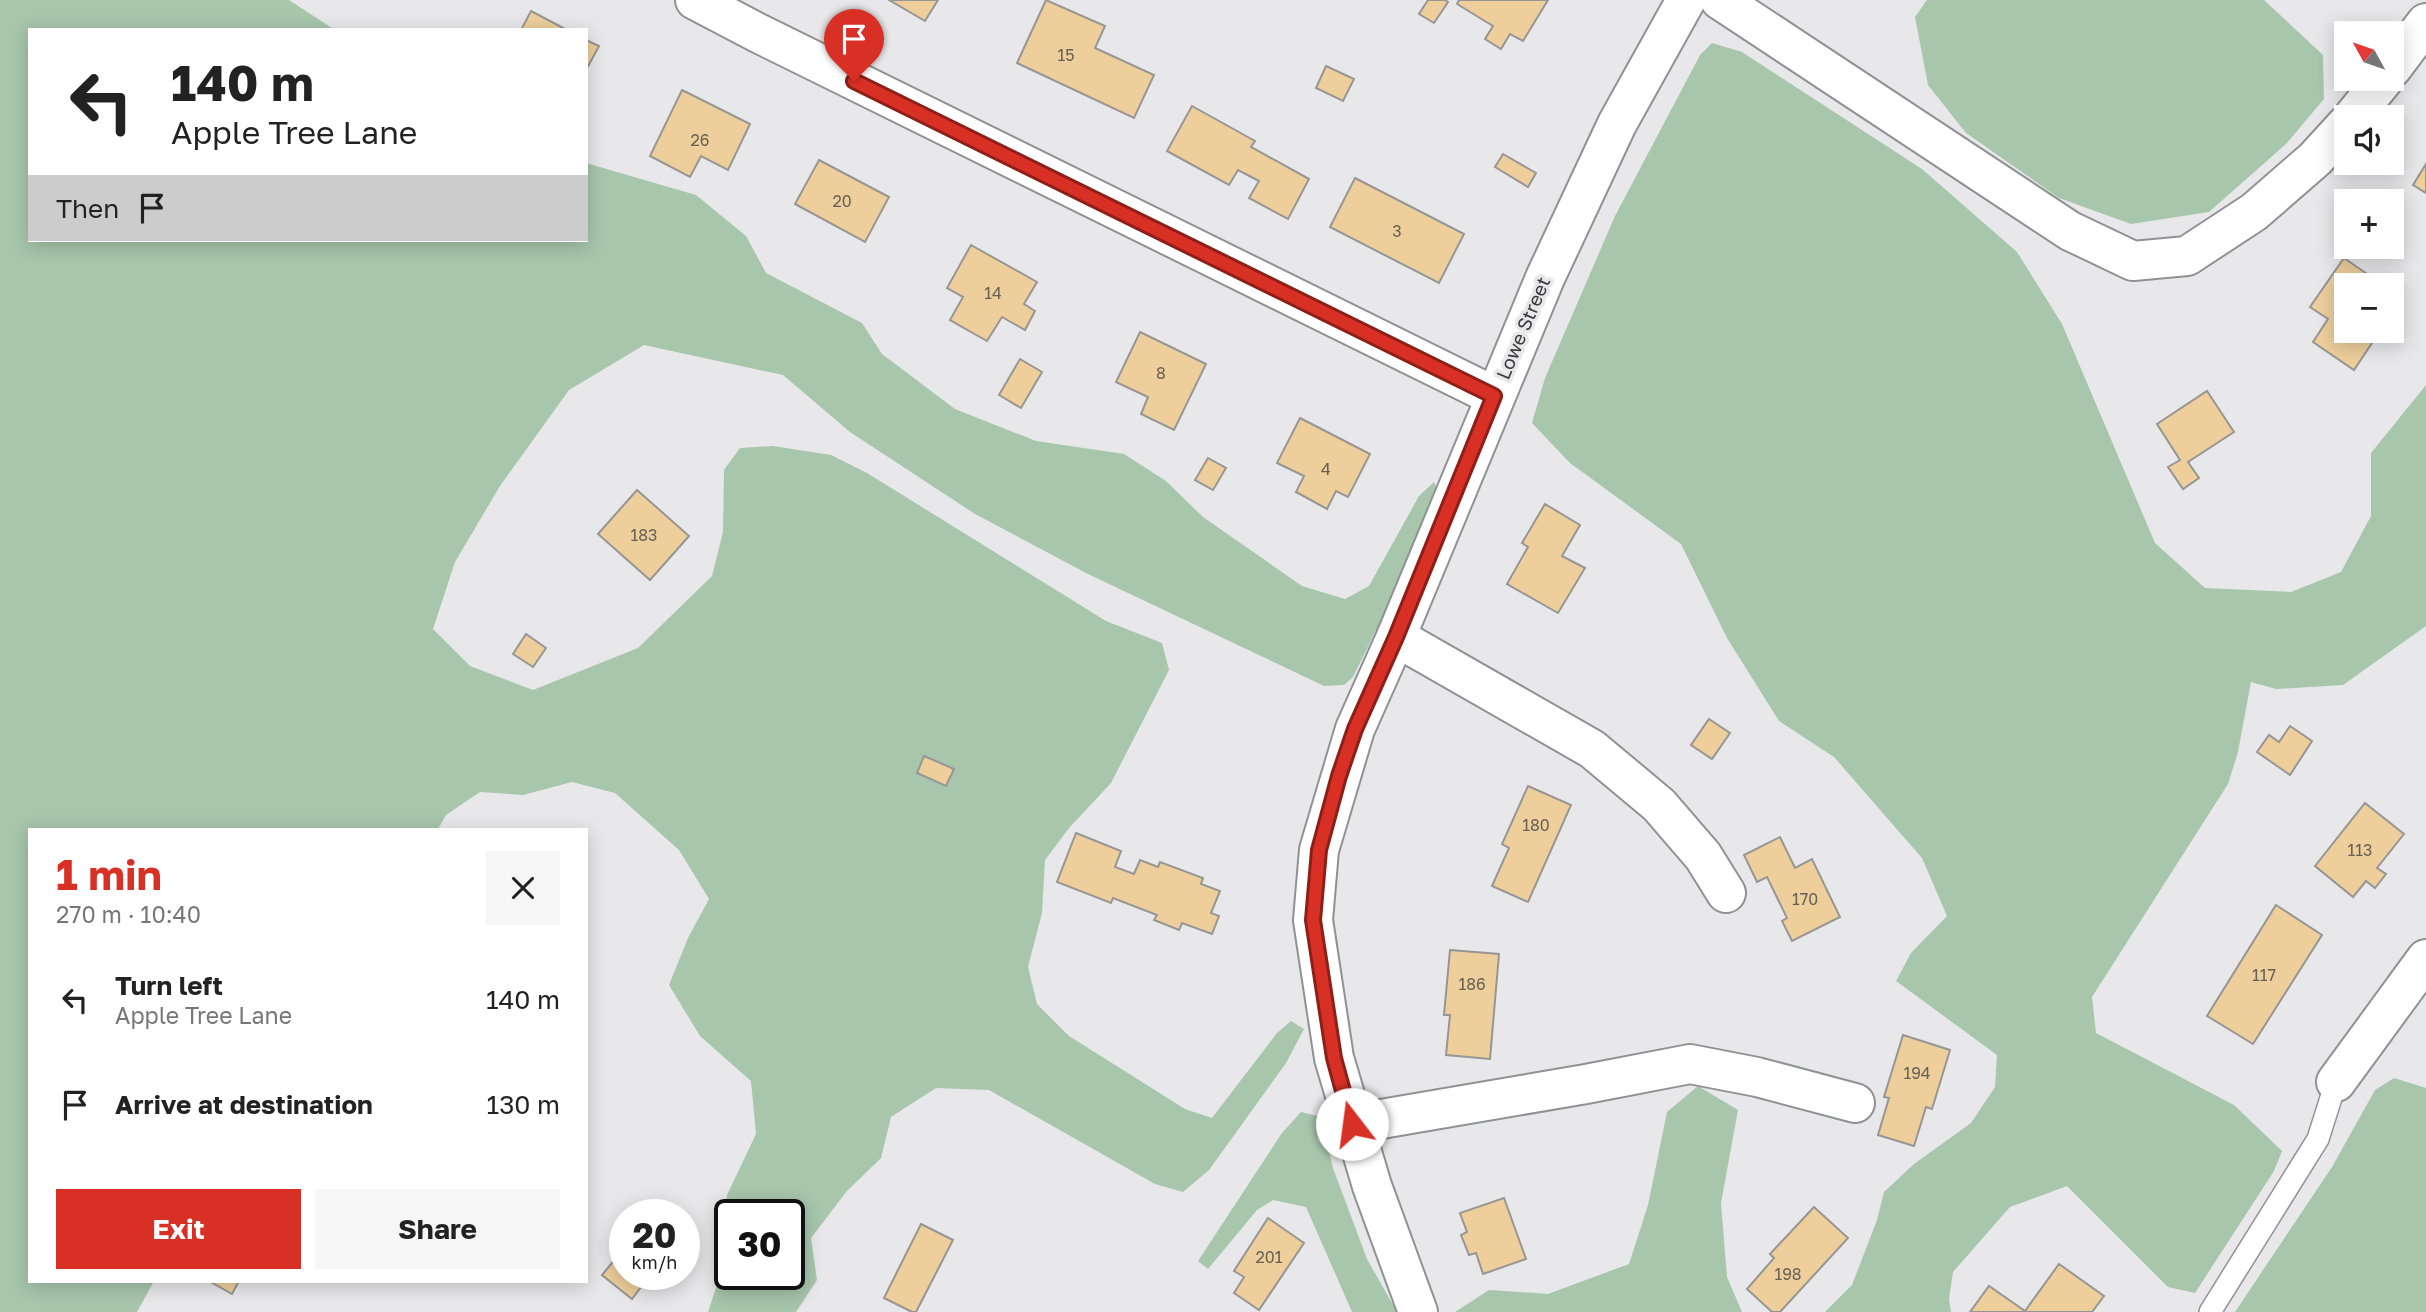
<!DOCTYPE html>
<meta charset="utf-8">
<style>
:root{--surface:#fff;--page:#f6f6f6;--text:#222;--muted:#767676;--accent:#d93025}
body{margin:0;font-family:"Golos Text",sans-serif;background:var(--page);color:var(--text);height:100vh;display:flex;flex-direction:column;font-size:26px;white-space:nowrap}
*{box-sizing:border-box;margin:0}
p{font-size:23px;color:var(--muted)}
.icon{flex:none;width:38px;height:38px;fill:none;stroke:currentColor;stroke-width:2;stroke-linecap:round;stroke-linejoin:round}
.map{position:relative;flex:1;overflow:hidden}
.panel{position:absolute;left:28px;top:828px;width:560px;height:455px;display:flex;flex-direction:column;background:var(--surface);border-radius:0px;box-shadow:0 4px 18px #0003}
.panel>*{flex:none}
.guide{position:absolute;left:28px;top:28px;width:560px;height:214px;border-radius:0px;box-shadow:0 4px 18px #0003;background:#fff;color:var(--text);overflow:hidden}
.needle{width:46px;rotate:310deg}
.tools{position:absolute;left:2334px;top:21px;display:grid;gap:14px}
.tools a{display:grid;place-items:center;width:70px;height:70px;border-radius:0px;background:var(--surface);box-shadow:0 4px 18px #0003;font-size:35px}
.speed{position:absolute;left:609px;top:1199px;display:flex;gap:14px;font-size:35px;font-weight:700;text-align:center}
.speed>*{display:grid;place-content:center;width:91px;height:91px;border-radius:50%;background:var(--surface);box-shadow:0 4px 18px #0003;line-height:1}
.speed small{font-size:18px;font-weight:400}
.speed .limit{border:4px solid #111;border-radius:10px;background:#fff;color:#111}
.pin{position:absolute;display:grid;place-items:center;width:60px;height:60px;color:#fff;margin:-72px -30px;border-radius:50% 50% 50% 0;rotate:-45deg;box-shadow:0 0 7px #0007}
.pin .icon{rotate:45deg}
.me{position:absolute;width:77px;margin:-38px;rotate:345deg;stroke-linejoin:round;filter:drop-shadow(0 0 5px #0008)}
.turn{display:flex;align-items:center;gap:24px;height:147px;padding:0 28px;font-size:32px}
.turn .icon{width:91px;height:91px;stroke-width:2.5}
.turn b{display:block;font-size:49px;line-height:60px}
.then{display:flex;align-items:center;height:66px;padding:0 28px;background:#0003;gap:14px;font-size:26px}
.round{display:grid;place-items:center;flex:none;width:74px;height:74px;border-radius:0px;background:var(--page)}
.head{display:flex;align-items:center;justify-content:space-between;height:119px;padding:0 28px}
h1{font-size:42px;font-weight:700;line-height:52px;color:var(--accent)}
.action{display:flex;gap:14px;margin-top:auto;padding:14px 28px}
.action a{flex:1;height:80px;border-radius:0px;background:var(--accent);color:#fff;font-size:28px;font-weight:700;line-height:80px;text-align:center}
.action a+a{background:var(--page);color:var(--text)}
ul{padding:0;list-style:none}
li{display:flex;align-items:center;gap:21px;height:105px;padding:0 28px}
li div{flex:1}
li b{display:block;font-size:26px}
li em{font-style:normal}
.map>svg:first-child{display:block}
</style>
<div class="map">
<svg width="2426" height="1312" viewBox="0 0 2426 1312">
<rect width="100%" height="100%" fill="#e8e8ea"/>
<g fill="#a7c6ac" fill-rule="evenodd">
<path d="M 0,0 L 289,0 L 335,30 L 30,30 L 30,240 L 586,240 L 586,163 L 696,195 L 746,236 L 766,273 L 862,323 L 882,354 L 955,409 L 1036,441 L 1124,454 L 1166,481 L 1203,517 L 1302,586 L 1345,599 L 1369,586 L 1419,496 L 1434,482 L 1441,498 L 1353,677 L 1344,685 L 1324,686 L 1088,574 L 975,514 L 850,432 L 783,375 L 644,345 L 569,390 L 500,486 L 455,562 L 433,629 L 470,666 L 533,690 L 638,648 L 712,576 L 723,532 L 724,470 L 740,448 L 773,446 L 831,455 L 867,473 L 1106,621 L 1162,643 L 1169,670 L 1111,783 L 1069,828 L 1045,860 L 1042,913 L 1028,967 L 1037,1004 L 1069,1036 L 1185,1109 L 1212,1118 L 1277,1033 L 1291,1021 L 1304,1029 L 1286,1063 L 1209,1170 L 1183,1192 L 1155,1184 L 989,1090 L 936,1088 L 891,1117 L 881,1158 L 847,1191 L 811,1238 L 817,1280 L 796,1312 L 708,1312 L 718,1282 L 727,1195 L 756,1134 L 751,1081 L 700,1036 L 669,985 L 688,938 L 709,899 L 679,850 L 615,793 L 572,782 L 523,795 L 480,792 L 446,815 L 438,829 L 30,830 L 30,1281 L 154,1281 L 137,1312 L 0,1312 ZM 730,1214 L 789,1214 L 789,1274 L 730,1274 Z"/>
<path d="M 1927,0 L 2264,0 L 2323,55 L 2324,99 L 2286,144 L 2209,212 L 2131,224 L 2059,198 L 1966,133 L 1928,85 L 1915,17 Z"/>
<path d="M 1712,43 L 1742,52 L 1922,169 L 2017,252 L 2062,324 L 2155,543 L 2205,588 L 2291,592 L 2341,572 L 2371,516 L 2371,453 L 2426,385 L 2426,626 L 2343,685 L 2276,689 L 2251,682 L 2238,752 L 2228,784 L 2092,997 L 2096,1033 L 2234,1105 L 2282,1151 L 2274,1171 L 2195,1293 L 2168,1287 L 2067,1186 L 2010,1207 L 1953,1272 L 1949,1299 L 1951,1312 L 1825,1312 L 1852,1285 L 1877,1220 L 1884,1192 L 1914,1164 L 1971,1123 L 1995,1087 L 1997,1055 L 1896,981 L 1911,953 L 1947,916 L 1922,858 L 1834,757 L 1779,721 L 1727,638 L 1681,544 L 1570,463 L 1532,423 L 1545,378 L 1615,216 L 1700,55 Z"/>
<path d="M 2394,1078 L 2426,1088 L 2426,1312 L 2235,1312 L 2332,1167 L 2375,1090 Z"/>
<path d="M 1698,1086 L 1738,1110 L 1721,1203 L 1727,1277 L 1742,1312 L 1455,1312 L 1489,1290 L 1548,1294 L 1629,1264 L 1648,1205 L 1667,1112 Z"/>
<path d="M 1301,1112 L 1321,1117 L 1333,1168 L 1367,1259 L 1397,1312 L 1352,1312 L 1306,1207 L 1273,1200 L 1257,1210 L 1208,1269 L 1198,1261 L 1282,1133 Z"/>
</g>
<g fill="#eecf9c" stroke="#979694" stroke-width="2">
<path d="M 889,0 L 938,0 L 925,21 Z"/>
<path d="M 1046,0 L 1105,26 L 1095,48 L 1154,75 L 1134,118 L 1017,63 Z"/>
<path d="M 1428,0 L 1445,0 L 1448,2 L 1434,23 L 1419,14 Z"/>
<path d="M 1459,0 L 1548,0 L 1523,41 L 1510,34 L 1501,49 L 1485,39 L 1493,26 L 1457,4 Z"/>
<path d="M 531,11 L 567,30 L 521,30 Z"/>
<path d="M 586,40 L 599,46 L 586,70 Z"/>
<path d="M 1326,66 L 1354,79 L 1343,101 L 1316,88 Z"/>
<path d="M 682,90 L 750,124 L 728,170 L 701,156 L 690,177 L 650,156 Z"/>
<path d="M 1192,106 L 1255,141 L 1251,147 L 1309,179 L 1288,219 L 1249,198 L 1259,181 L 1238,170 L 1229,185 L 1167,151 Z"/>
<path d="M 1503,154 L 1536,173 L 1528,187 L 1495,167 Z"/>
<path d="M 819,160 L 889,197 L 865,242 L 795,204 Z"/>
<path d="M 2426,164 L 2426,193 L 2413,185 Z"/>
<path d="M 1355,178 L 1464,234 L 1439,283 L 1330,227 Z"/>
<path d="M 971,245 L 1037,282 L 1024,304 L 1035,311 L 1025,330 L 1002,317 L 987,341 L 950,320 L 963,297 L 947,288 Z"/>
<path d="M 2344,258 L 2383,285 L 2347,285 L 2347,331 L 2380,331 L 2354,370 L 2313,342 L 2328,319 L 2310,307 Z"/>
<path d="M 1140,332 L 1206,364 L 1174,430 L 1141,414 L 1148,397 L 1116,382 Z"/>
<path d="M 1020,359 L 1042,372 L 1021,408 L 999,395 Z"/>
<path d="M 2207,391 L 2234,432 L 2188,462 L 2199,478 L 2183,489 L 2168,467 L 2180,460 L 2157,424 Z"/>
<path d="M 1300,418 L 1370,454 L 1348,497 L 1336,491 L 1327,509 L 1296,492 L 1304,476 L 1277,463 Z"/>
<path d="M 1208,458 L 1226,468 L 1213,490 L 1195,480 Z"/>
<path d="M 637,490 L 689,536 L 650,580 L 598,534 Z"/>
<path d="M 1545,504 L 1580,525 L 1562,556 L 1585,568 L 1558,613 L 1507,584 L 1528,547 L 1522,543 Z"/>
<path d="M 526,634 L 546,648 L 533,667 L 513,654 Z"/>
<path d="M 1709,719 L 1730,733 L 1712,759 L 1691,745 Z"/>
<path d="M 2290,726 L 2312,741 L 2290,775 L 2257,752 L 2269,735 L 2279,742 Z"/>
<path d="M 924,756 L 954,769 L 946,786 L 917,773 Z"/>
<path d="M 1528,786 L 1571,805 L 1528,902 L 1492,886 L 1509,848 L 1502,844 Z"/>
<path d="M 2365,803 L 2404,834 L 2377,868 L 2386,874 L 2375,888 L 2366,881 L 2353,897 L 2315,866 Z"/>
<path d="M 1076,833 L 1121,851 L 1115,867 L 1134,874 L 1140,860 L 1158,867 L 1160,862 L 1203,878 L 1201,884 L 1220,891 L 1211,913 L 1219,916 L 1212,934 L 1182,923 L 1179,930 L 1154,920 L 1157,915 L 1113,898 L 1111,903 L 1057,882 Z"/>
<path d="M 1780,837 L 1795,868 L 1812,859 L 1840,917 L 1792,941 L 1782,921 L 1787,918 L 1767,877 L 1757,882 L 1744,855 Z"/>
<path d="M 2276,905 L 2322,935 L 2253,1044 L 2207,1016 Z"/>
<path d="M 1450,950 L 1499,954 L 1490,1059 L 1446,1055 L 1450,1015 L 1444,1015 Z"/>
<path d="M 1903,1035 L 1950,1050 L 1932,1109 L 1926,1107 L 1914,1146 L 1878,1135 L 1889,1098 L 1884,1097 Z"/>
<path d="M 1504,1198 L 1526,1259 L 1483,1274 L 1476,1253 L 1469,1255 L 1461,1235 L 1467,1232 L 1460,1213 Z"/>
<path d="M 1814,1207 L 1848,1238 L 1780,1312 L 1772,1312 L 1747,1289 L 1774,1258 L 1770,1254 Z"/>
<path d="M 1268,1218 L 1304,1243 L 1259,1310 L 1234,1293 L 1244,1277 L 1234,1271 Z"/>
<path d="M 921,1224 L 953,1240 L 916,1312 L 912,1312 L 884,1298 Z"/>
<path d="M 625,1247 L 625,1274 L 641,1274 L 647,1279 L 632,1299 L 602,1275 Z"/>
<path d="M 2059,1264 L 2104,1296 L 2092,1312 L 1970,1312 L 1989,1286 L 2025,1311 Z"/>
<path d="M 209,1281 L 239,1281 L 232,1294 Z"/>
</g>
<g fill="none" stroke-linecap="round" stroke-linejoin="round">
<defs>
<path id="service" d="M 2210,1312 L 2318,1139 L 2336,1082"/>
<g id="minor">
<path d="M 695,0 L 756,32 L 1494,396"/>
<path d="M 1720,0 L 2070,231 L 2133,261 L 2187,256 L 2254,212 L 2315,159 L 2347,124"/>
<path d="M 2392,68 L 2426,23"/>
<path d="M 2353,117 L 2384,79"/>
<path d="M 1396,637 L 1592,749 L 1659,805 L 1703,856 L 1726,893"/>
<path d="M 2336,1082 L 2426,959"/>
<path d="M 1352,1124 L 1586,1084 L 1690,1064 L 1757,1077 L 1855,1103"/>
<path d="M 1418,1312 L 1372,1186 L 1334,1058 L 1313,920 L 1319,850 L 1355,729 L 1396,637 L 1545,278 L 1617,124 L 1686,0"/>
</g>
</defs>
<use href="#service" stroke="#909193" stroke-width="24"/>
<use href="#minor" stroke="#909193" stroke-width="42"/>
<use href="#service" stroke="#fff" stroke-width="21"/>
<use href="#minor" stroke="#fff" stroke-width="38"/>
</g>
<g fill="none" stroke-linecap="round" stroke-linejoin="round">
<defs>
<path id="route" d="M 854,81 L 1494,396 L 1396,637 L 1355,729 L 1339,776 L 1319,850 L 1313,920 L 1334,1058 L 1352,1124"/>
</defs>
<use href="#route" stroke="#8d1f18" stroke-width="18"/>
<use href="#route" stroke="#d93025" stroke-width="12"/>
</g>
<g text-anchor="middle" stroke-width="7" stroke-linejoin="round" paint-order="stroke">
<g font-size="16" fill="#686054">
<text x="1066" y="61">15</text>
<text x="700" y="146">26</text>
<text x="842" y="207">20</text>
<text x="1397" y="237">3</text>
<text x="993" y="299">14</text>
<text x="1161" y="379">8</text>
<text x="1326" y="475">4</text>
<text x="644" y="541">183</text>
<text x="1536" y="831">180</text>
<text x="2360" y="856">113</text>
<text x="1805" y="905">170</text>
<text x="2264" y="981">117</text>
<text x="1472" y="990">186</text>
<text x="1917" y="1079">194</text>
<text x="1269" y="1263">201</text>
<text x="1788" y="1280">198</text>
</g>
<g font-size="19" fill="#3b3b3c" stroke="#e8e8ea">
<text transform="translate(1523 328) rotate(-67)" y="7">Lowe Street</text>
</g>
</g>
</svg>
<div class="tools">
<a><svg class="needle" viewBox="-14 -14 28 28"><path d="M0-13l5 13h-10z" fill="#e53935"/><path d="M0 13l5-13h-10z" fill="#767676"/></svg></a>
<a><svg class="icon" aria-label="sound" viewBox="0 0 24 24"><path d="M4 9h4l5-4v14l-5-4H4zM17 9q2 3 0 6"/></svg></a>
<a>+</a>
<a>−</a>
</div>
<div class="speed"><div>20<small>km/h</small></div><div class="limit">30</div></div>
<div class="pin" style="left:854px;top:81px;background:#d93025"><svg class="icon" aria-label="arrive" viewBox="0 0 24 24"><path d="M6 21V4h12l-3 4 3 4H6"/></svg></div>
<svg class="me" style="left:1352px;top:1124px" viewBox="-20 -20 40 40"><circle r="19" fill="#fff"/><path d="M0-13L10 11 0 6-10 11z" fill="#d93025"/></svg>
<div class="guide">
<div class="turn"><svg class="icon" aria-label="left" viewBox="0 0 24 24"><path d="M17 20v-9H6M10 6l-5 5 5 5"/></svg><div><b>140 m</b>Apple Tree Lane</div></div>
<div class="then">Then<svg class="icon" aria-label="arrive" viewBox="0 0 24 24"><path d="M6 21V4h12l-3 4 3 4H6"/></svg></div>
</div>
<section class="panel">
<div class="head"><div><h1>1 min</h1><p>270 m · 10:40</p></div><a class="round"><svg class="icon" aria-label="close" viewBox="0 0 24 24"><path d="M6 6l12 12M18 6L6 18"/></svg></a></div>
<ul>
<li><svg class="icon" aria-label="left" viewBox="0 0 24 24"><path d="M17 20v-9H6M10 6l-5 5 5 5"/></svg><div><b>Turn left</b><p>Apple Tree Lane</p></div><em>140 m</em></li>
<li><svg class="icon" aria-label="arrive" viewBox="0 0 24 24"><path d="M6 21V4h12l-3 4 3 4H6"/></svg><div><b>Arrive at destination</b></div><em>130 m</em></li>
</ul>
<div class="action"><a>Exit</a><a>Share</a></div>
</section>
</div>
